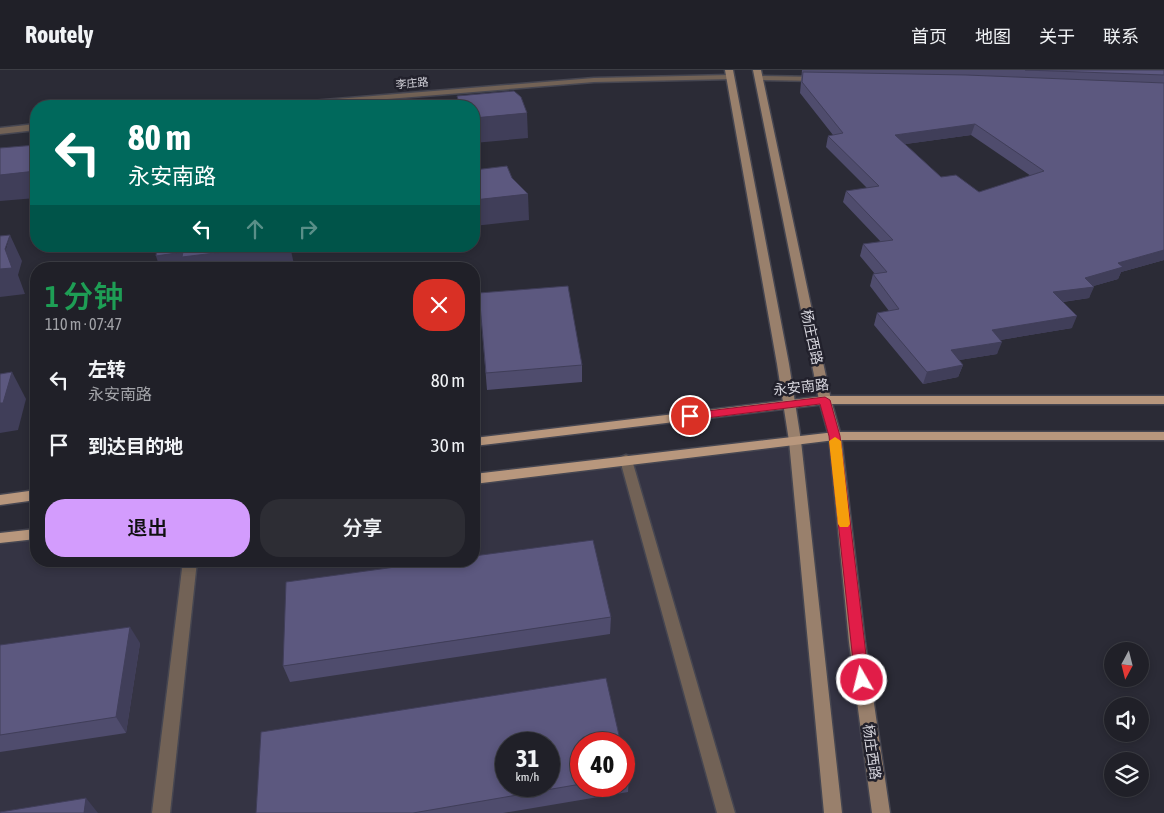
<!DOCTYPE html>
<html lang="zh">
<meta charset="utf-8">
<style>
:root{--surface:#202028;--page:#2d2d34;--text:#f1f3f6;--muted:#a2a3a8;--line:#3d3e45;--accent:#d39cfd}
body{margin:0;font-family:"Asap Condensed","Noto Sans SC",sans-serif;background:var(--page);color:var(--text);height:100vh;display:flex;flex-direction:column;font-size:19px;white-space:nowrap}
*{box-sizing:border-box;margin:0}
p{font-size:16px;color:var(--muted)}
.icon{flex:none;width:28px;height:28px;fill:none;stroke:currentColor;stroke-width:2;stroke-linecap:round;stroke-linejoin:round}
.map{position:relative;flex:1;overflow:hidden}
.drawer{position:absolute;left:30px;top:192px;width:450px;height:305px;display:flex;flex-direction:column;background:var(--surface);border-radius:20px;box-shadow:0 2px 8px #0003,0 0 0 1px var(--line)}
.drawer>*{flex:none}
.banner{position:absolute;left:30px;top:30px;width:450px;height:152px;border-radius:20px;box-shadow:0 2px 8px #0003,0 0 0 1px var(--line);background:#00695c;color:#fff;overflow:hidden}
.needle{width:32px;rotate:187deg}
.tools{position:absolute;left:1104px;top:572px;display:grid;gap:10px}
.tools a{display:grid;place-items:center;width:45px;height:45px;border-radius:50%;background:var(--surface);box-shadow:0 2px 8px #0003,0 0 0 1px var(--line);font-size:25px}
.speed{position:absolute;left:495px;top:662px;display:flex;gap:10px;font-size:25px;font-weight:700;text-align:center}
.speed>*{display:grid;place-content:center;width:65px;height:65px;border-radius:50%;background:var(--surface);box-shadow:0 2px 8px #0003,0 0 0 1px var(--line);line-height:1}
.speed small{font-size:12px;font-weight:400}
.speed .limit{border:8px solid #d22;background:#fff;color:#111}
.pin{position:absolute;display:grid;place-items:center;width:42px;height:42px;color:#fff;margin:-21px;border:2px solid #fff;border-radius:50%;box-shadow:0 1px 5px #0007}
.me{position:absolute;width:55px;margin:-28px;rotate:352deg;stroke-linejoin:round;filter:drop-shadow(0 0 4px #0008)}
.turn{display:flex;align-items:center;gap:18px;height:105px;padding:0 15px;font-size:22px}
.turn .icon{width:65px;height:65px;stroke-width:2.5}
.turn b{display:block;font-size:35px;line-height:42px}
.lanes{display:flex;align-items:center;height:48px;padding:0 15px;background:#0003;justify-content:center;gap:25px;direction:ltr}
.lanes .off{opacity:.35}
.round{display:grid;place-items:center;flex:none;width:52px;height:52px;border-radius:20px;background:var(--page)}
.head{display:flex;align-items:center;justify-content:space-between;height:85px;padding:0 15px}
h1{font-size:30px;font-weight:600;line-height:38px;color:#1e9e55}
.button{display:flex;gap:10px;margin-top:auto;padding:10px 15px}
.button a{flex:1;height:58px;border-radius:20px;background:var(--accent);color:#111;font-size:20px;font-weight:600;line-height:58px;text-align:center}
.button a+a{background:var(--page);color:var(--text)}
ul{padding:0;list-style:none}
li{display:flex;align-items:center;gap:15px;height:65px;padding:0 15px}
li div{flex:1}
li b{display:block;font-size:19px}
li em{font-style:normal}
header{display:flex;align-items:center;gap:30px;box-sizing:border-box;height:70px;padding:0 25px;background:var(--surface);border-bottom:1px solid var(--line)}
header strong{font-size:24px}
nav{display:flex;gap:28px;margin-inline-start:auto;font-size:18px}
.map>svg:first-child{display:block}
</style>
<header>
<strong>Routely</strong>
<nav><a>首页</a><a>地图</a><a>关于</a><a>联系</a></nav>
</header>
<div class="map">
<svg width="1164" height="743" viewBox="0 0 1164 743">
<rect width="100%" height="100%" fill="#2b2b36"/>
<path fill="#353444" fill-rule="evenodd" d="M 835,366 L 867,578 L 887,743 L 0,743 L 0,468 L 36,464 L 36,491 L 474,491 L 474,409 ZM 506,674 L 549,674 L 549,716 L 506,716 ZM 581,674 L 624,674 L 624,716 L 581,716 Z"/>
<g fill="none" stroke-linecap="round" stroke-linejoin="round">
<defs>
<g id="lane">
<path d="M 626,385 L 631,387 L 632,390 L 735,743 L 717,743 L 620,390 L 621,387 Z"/>
<path d="M 183,491 L 197,491 L 170,743 L 152,743 Z"/>
</g>
<g id="street">
<path d="M 730,5 L 734,7 L 733,9 L 594,12 L 302,36 L 271,36 L 275,34 L 594,8 Z"/>
<path d="M 756,6 L 819,7 L 823,9 L 819,11 L 759,10 L 755,8 Z"/>
<path d="M 36,54 L 36,60 L 0,64 L 0,58 Z"/>
</g>
<g id="secondary">
<path d="M 725,0 L 733,0 L 789,294 L 801,371 L 842,743 L 824,743 L 789,371 L 777,294 Z"/>
<path d="M 753,0 L 761,0 L 831,330 L 841,366 L 865,572 L 890,743 L 872,743 L 849,572 L 829,366 L 819,330 Z"/>
</g>
<g id="primary">
<path d="M 825,326 L 1164,326 L 1164,334 L 825,334 L 474,376 L 474,368 Z"/>
<path d="M 835,362 L 1164,362 L 1164,370 L 835,370 L 474,414 L 474,404 Z"/>
<path d="M 36,420 L 36,430 L 0,435 L 0,425 Z"/>
<path d="M 36,459 L 36,469 L 0,473 L 0,463 Z"/>
</g>
</defs>
<use href="#lane" stroke="#464651" stroke-width="3"/>
<use href="#street" stroke="#464651" stroke-width="3"/>
<use href="#secondary" stroke="#464651" stroke-width="3"/>
<use href="#primary" stroke="#464651" stroke-width="3"/>
<use href="#lane" fill="#726256" fill-rule="evenodd"/>
<use href="#street" fill="#726256" fill-rule="evenodd"/>
<use href="#secondary" fill="#99806c" fill-rule="evenodd"/>
<use href="#primary" fill="#b8977d" fill-rule="evenodd"/>
</g>
<g fill="#4f4c6d" fill-rule="evenodd">
<path d="M 802,0 L 1164,0 L 1164,190 L 1121,202 L 1118,209 L 1093,216 L 1089,228 L 1063,232 L 1072,258 L 1000,270 L 997,284 L 959,290 L 963,295 L 958,307 L 923,314 L 874,255 L 877,243 L 889,241 L 870,216 L 873,204 L 875,204 L 860,186 L 863,174 L 881,172 L 843,132 L 846,121 L 867,118 L 826,77 L 828,66 L 833,65 L 800,23 ZM 971,65 L 1031,106 L 979,122 L 941,107 L 905,74 Z"/>
<path d="M 479,223 L 582,295 L 582,312 L 487,320 Z"/>
<path d="M 611,547 L 610,564 L 290,612 L 283,596 Z"/>
<path d="M 140,573 L 126,663 L 0,682 L 0,575 Z"/>
<path d="M 581,674 L 581,716 L 624,716 L 624,684 L 629,706 L 628,722 L 503,743 L 256,743 Z"/>
</g>
<g fill="#403e59">
<path d="M 527,43 L 528,68 L 474,73 L 474,48 Z"/>
<path d="M 975,54 L 971,65 L 892,76 L 895,65 Z"/>
<path d="M 36,101 L 36,128 L 0,131 L 0,105 Z"/>
<path d="M 528,124 L 529,150 L 474,156 L 474,130 Z"/>
<path d="M 10,165 L 22,191 L 18,205 L 25,224 L 0,227 L 0,199 Z"/>
<path d="M 273,176 L 290,176 L 295,199 L 160,199 L 156,186 L 183,182 Z"/>
<path d="M 1164,180 L 1164,190 L 1121,202 L 1118,209 L 1087,218 L 1094,217 L 1089,228 L 1048,234 L 1053,222 L 1118,193 Z"/>
<path d="M 1077,246 L 1072,258 L 988,272 L 992,260 Z"/>
<path d="M 1002,272 L 997,284 L 947,292 L 951,280 Z"/>
<path d="M 963,295 L 958,307 L 923,314 L 927,302 Z"/>
<path d="M 12,302 L 26,329 L 18,360 L 0,363 L 0,333 Z"/>
<path d="M 130,557 L 140,573 L 126,663 L 116,647 Z"/>
<path d="M 86,728 L 98,743 L 84,743 Z"/>
</g>
<g fill="#5c587f" stroke="#403e59" fill-rule="evenodd">
<path d="M 1025,0 L 1164,0 L 1164,5 Z"/>
<path d="M 803,2 L 966,5 L 1164,13 L 1164,180 L 1118,193 L 1123,197 L 1085,208 L 1094,217 L 1053,222 L 1077,246 L 992,260 L 1002,272 L 951,280 L 963,295 L 927,302 L 877,243 L 899,239 L 873,204 L 887,202 L 863,174 L 893,170 L 846,121 L 879,116 L 828,66 L 843,63 L 802,12 ZM 975,54 L 1044,101 L 979,122 L 956,105 L 941,107 L 895,65 Z"/>
<path d="M 514,21 L 521,27 L 527,43 L 474,48 L 474,36 L 460,36 L 457,26 Z"/>
<path d="M 36,75 L 36,101 L 0,105 L 0,78 Z"/>
<path d="M 507,96 L 512,108 L 528,124 L 474,130 L 474,100 Z"/>
<path d="M 10,165 L 5,179 L 12,198 L 0,199 L 0,166 Z"/>
<path d="M 157,176 L 273,176 L 182,187 L 183,182 L 156,186 Z"/>
<path d="M 568,216 L 582,295 L 486,303 L 479,223 Z"/>
<path d="M 12,302 L 3,333 L 0,333 L 0,304 Z"/>
<path d="M 593,470 L 611,547 L 283,596 L 286,512 L 439,491 L 474,491 L 474,486 Z"/>
<path d="M 130,557 L 116,647 L 0,665 L 0,575 Z"/>
<path d="M 606,608 L 621,674 L 581,674 L 581,714 L 413,743 L 256,743 L 261,662 ZM 506,674 L 549,674 L 549,716 L 506,716 Z"/>
<path d="M 624,684 L 629,706 L 624,707 Z"/>
<path d="M 86,728 L 84,743 L 0,743 L 0,742 Z"/>
</g>
<path fill="#e11d48" stroke="#92132f" d="M 825,327 L 830,330 L 840,366 L 869,610 L 867,614 L 862,616 L 857,614 L 855,610 L 829,366 L 820,334 L 690,350 L 685,346 L 690,343 Z"/>
<path fill="#f59e0b" d="M 835,367 L 841,371 L 850,454 L 848,457 L 840,457 L 838,454 L 829,371 Z"/>
<g text-anchor="middle" stroke-width="5" stroke-linejoin="round" paint-order="stroke">
<g font-size="11" fill="#d6d5dd" stroke="#22212c">
<text transform="translate(412 13) rotate(-5)" y="4">李庄路</text>
</g>
<g font-size="14" fill="#d6d5dd" stroke="#22212c">
<text transform="translate(812 267) rotate(78)" y="5">杨庄西路</text>
<text transform="translate(801 317) rotate(-6)" y="5">永安南路</text>
<text transform="translate(872 682) rotate(82)" y="5">杨庄西路</text>
</g>
</g>
</svg>
<div class="tools">
<a><svg class="needle" viewBox="-14 -14 28 28"><path d="M0-13l5 13h-10z" fill="#e53935"/><path d="M0 13l5-13h-10z" fill="#a2a3a8"/></svg></a>
<a><svg class="icon" aria-label="sound" viewBox="0 0 24 24"><path d="M4 9h4l5-4v14l-5-4H4zM17 9q2 3 0 6"/></svg></a>
<a><svg class="icon" aria-label="layers" viewBox="0 0 24 24"><path d="M12 4l9 5-9 5-9-5zM3 14l9 5 9-5"/></svg></a>
</div>
<div class="speed"><div>31<small>km/h</small></div><div class="limit">40</div></div>
<div class="pin" style="left:690px;top:346px;background:#d93025"><svg class="icon" aria-label="arrive" viewBox="0 0 24 24"><path d="M6 21V4h12l-3 4 3 4H6"/></svg></div>
<svg class="me" style="left:862px;top:610px" viewBox="-20 -20 40 40"><circle r="17" fill="#e11d48" stroke="#fff" stroke-width="3"/><path d="M0-11L8 9 0 5-8 9z" fill="#fff"/></svg>
<div class="banner">
<div class="turn"><svg class="icon" aria-label="left" viewBox="0 0 24 24"><path d="M17 20v-9H6M10 6l-5 5 5 5"/></svg><div><b>80 m</b>永安南路</div></div>
<div class="lanes"><svg class="icon" aria-label="left" viewBox="0 0 24 24"><path d="M17 20v-9H6M10 6l-5 5 5 5"/></svg><svg class="icon off" aria-label="ahead" viewBox="0 0 24 24"><path d="M12 20V5M6 11l6-6 6 6"/></svg><svg class="icon off" aria-label="right" viewBox="0 0 24 24"><path d="M7 20v-9h11M14 6l5 5-5 5"/></svg></div>
</div>
<section class="drawer">
<div class="head"><div><h1>1 分钟</h1><p>110 m · 07:47</p></div><a class="round" style="background:#d93025;color:#fff"><svg class="icon" aria-label="close" viewBox="0 0 24 24"><path d="M6 6l12 12M18 6L6 18"/></svg></a></div>
<ul>
<li><svg class="icon" aria-label="left" viewBox="0 0 24 24"><path d="M17 20v-9H6M10 6l-5 5 5 5"/></svg><div><b>左转</b><p>永安南路</p></div><em>80 m</em></li>
<li><svg class="icon" aria-label="arrive" viewBox="0 0 24 24"><path d="M6 21V4h12l-3 4 3 4H6"/></svg><div><b>到达目的地</b></div><em>30 m</em></li>
</ul>
<div class="button"><a>退出</a><a>分享</a></div>
</section>
</div>
